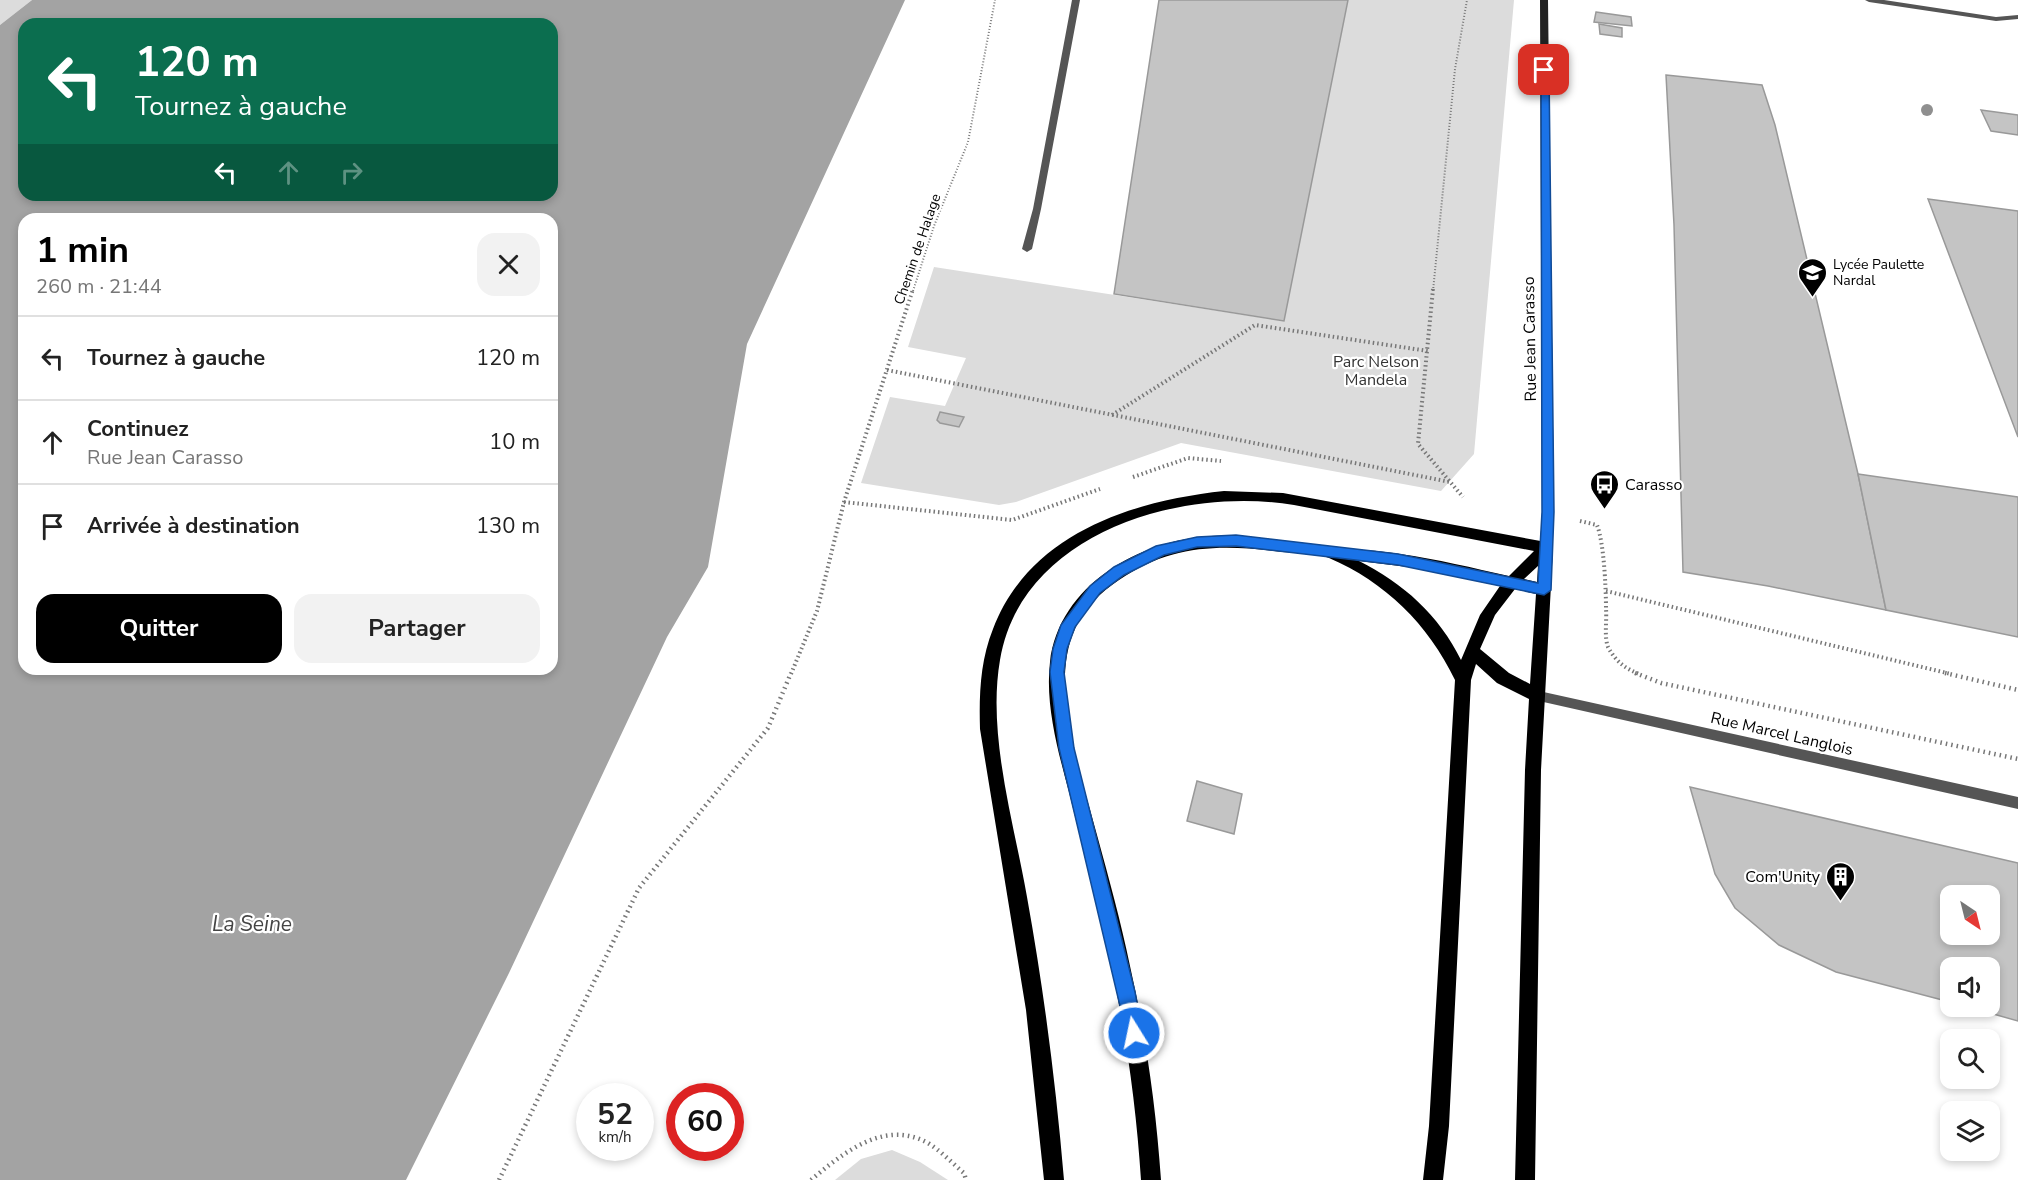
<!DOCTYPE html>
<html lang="fr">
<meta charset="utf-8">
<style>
:root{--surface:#fff;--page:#f2f2f2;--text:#222;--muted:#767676;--line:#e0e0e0;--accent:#000}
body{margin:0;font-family:"Nunito Sans",sans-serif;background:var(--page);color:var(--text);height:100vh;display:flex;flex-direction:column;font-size:22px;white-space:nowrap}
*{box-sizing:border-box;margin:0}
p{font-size:20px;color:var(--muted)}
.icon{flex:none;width:33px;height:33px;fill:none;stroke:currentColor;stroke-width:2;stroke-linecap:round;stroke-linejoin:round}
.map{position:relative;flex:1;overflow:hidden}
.side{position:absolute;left:18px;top:213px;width:540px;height:462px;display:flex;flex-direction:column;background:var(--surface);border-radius:18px;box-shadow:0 3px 9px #0003}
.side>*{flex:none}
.banner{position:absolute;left:18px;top:18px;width:540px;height:183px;border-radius:18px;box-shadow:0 3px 9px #0003;background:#0b6e4f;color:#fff;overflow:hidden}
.needle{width:39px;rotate:145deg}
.fabs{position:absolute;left:1940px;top:885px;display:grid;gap:12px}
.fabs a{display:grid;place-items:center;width:60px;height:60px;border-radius:12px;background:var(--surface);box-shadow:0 3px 9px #0003;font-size:30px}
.speed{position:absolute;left:576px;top:1083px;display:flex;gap:12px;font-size:30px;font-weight:700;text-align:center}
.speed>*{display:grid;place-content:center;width:78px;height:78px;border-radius:50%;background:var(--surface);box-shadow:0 3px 9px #0003;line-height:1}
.speed small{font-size:15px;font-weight:400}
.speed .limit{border:9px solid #d22;background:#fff;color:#111}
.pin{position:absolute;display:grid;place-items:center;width:51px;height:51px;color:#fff;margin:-26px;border-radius:12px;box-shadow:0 3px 9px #0006}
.me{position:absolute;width:66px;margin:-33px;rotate:350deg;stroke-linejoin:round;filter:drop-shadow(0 0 4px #0008)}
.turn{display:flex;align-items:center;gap:21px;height:126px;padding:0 18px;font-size:27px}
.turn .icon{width:78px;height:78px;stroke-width:2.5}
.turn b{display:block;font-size:42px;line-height:51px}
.lanes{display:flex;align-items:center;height:57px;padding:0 18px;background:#0003;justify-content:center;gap:30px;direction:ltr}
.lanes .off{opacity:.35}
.round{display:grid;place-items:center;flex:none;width:63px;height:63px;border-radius:18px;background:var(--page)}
.overview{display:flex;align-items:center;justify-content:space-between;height:102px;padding:0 18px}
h1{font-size:36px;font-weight:700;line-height:45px;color:var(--accent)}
.action{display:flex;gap:12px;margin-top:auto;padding:12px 18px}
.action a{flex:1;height:69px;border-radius:18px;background:var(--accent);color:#fff;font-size:24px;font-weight:700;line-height:69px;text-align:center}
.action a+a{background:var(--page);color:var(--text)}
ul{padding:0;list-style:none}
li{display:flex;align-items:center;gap:18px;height:84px;padding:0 18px;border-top:2px solid var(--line)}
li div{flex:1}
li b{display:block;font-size:22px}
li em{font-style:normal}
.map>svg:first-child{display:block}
</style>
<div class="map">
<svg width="2018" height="1180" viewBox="0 0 2018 1180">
<rect width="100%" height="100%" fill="#fff"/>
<g fill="#dcdcdc">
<path d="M 0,0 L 32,0 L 0,25 Z"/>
<path d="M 1348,0 L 1514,0 L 1474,454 L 1441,491 L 1181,443 L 1016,502 L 999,505 L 861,483 L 890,397 L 945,406 L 966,358 L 908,347 L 934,267 L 1284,321 Z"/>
<path d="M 892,1150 L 920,1162 L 948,1180 L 835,1180 L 861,1159 Z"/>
</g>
<path fill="#a3a3a3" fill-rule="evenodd" d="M 32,0 L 905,0 L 747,344 L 708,567 L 667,637 L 509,973 L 406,1180 L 0,1180 L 0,25 ZM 24,24 L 552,24 L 552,195 L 24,195 ZM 24,219 L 552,219 L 552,669 L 24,669 Z"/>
<g fill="#c4c4c4" stroke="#999" stroke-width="1.5" fill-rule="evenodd">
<path d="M 1159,0 L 1348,0 L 1284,321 L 1114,294 Z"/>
<path d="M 1596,12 L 1631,17 L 1632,26 L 1594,22 Z"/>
<path d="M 1599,24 L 1622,28 L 1622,37 L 1600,34 Z"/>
<path d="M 1666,75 L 1762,85 L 1775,125 L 1858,474 L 1886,610 L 1768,586 L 1683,572 L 1674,225 Z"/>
<path d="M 1981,110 L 2018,115 L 2018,135 L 1991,131 Z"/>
<path d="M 1928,199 L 2018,211 L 2018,437 Z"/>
<path d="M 940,412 L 964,417 L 959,427 L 940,423 L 937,420 Z"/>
<path d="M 1858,474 L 2018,497 L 2018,637 L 1886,610 Z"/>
<path d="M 1197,781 L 1242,794 L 1234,834 L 1187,821 Z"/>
<path d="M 1690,787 L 2018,863 L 2018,1021 L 1965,1006 L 1989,1006 L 1989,968 L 1950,968 L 1950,1002 L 1836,972 L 1779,945 L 1735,908 L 1715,874 ZM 1950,896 L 1989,896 L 1989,934 L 1950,934 Z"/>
</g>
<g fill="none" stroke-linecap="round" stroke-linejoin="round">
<g stroke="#777" stroke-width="2" stroke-dasharray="1 2" stroke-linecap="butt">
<path d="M 913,291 L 934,226 L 968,142 L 995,0"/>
<path d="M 1433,291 L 1455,69 L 1467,0"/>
</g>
<g stroke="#777" stroke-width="4" stroke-dasharray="1.5 3" stroke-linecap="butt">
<path d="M 1433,289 L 1418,444 L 1463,497"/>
<path d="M 887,370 L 1450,482"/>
<path d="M 1112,415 L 1255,325 L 1428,351"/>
<path d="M 1133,477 L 1188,458 L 1221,461"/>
<path d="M 844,502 L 1012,520 L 1100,489"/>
<path d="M 1580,521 L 1597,525 C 1604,543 1606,588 1606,609 C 1607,620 1604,637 1608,647 C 1616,662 1625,668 1639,674"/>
<path d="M 1606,591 L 1951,674"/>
<path d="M 791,674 L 817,611 L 844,502 L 913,289"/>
</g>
<g stroke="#777" stroke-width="4.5" stroke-dasharray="1.5 4" stroke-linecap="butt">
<path d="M 1635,673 L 1661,683 L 2018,759"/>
<path d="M 1945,673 L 2018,690"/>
<path d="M 499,1180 L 639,888 L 768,728 L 791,673"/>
<path d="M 811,1180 C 843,1153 884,1119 928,1143 C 941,1151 952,1163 964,1173 L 966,1180"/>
</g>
<g fill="#555" fill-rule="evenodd">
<path d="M 1072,0 L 1080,0 L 1041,209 L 1032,249 L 1027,252 L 1022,249 L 1033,209 Z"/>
<path d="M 1865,0 L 1884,0 L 1996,17 L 2018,15 L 2018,19 L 1996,21 L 1869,2 Z"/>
</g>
<path fill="#555" fill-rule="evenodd" d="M 1539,691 L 2018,797 L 2018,809 L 1539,701 L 1534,700 L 1533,696 L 1534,692 Z"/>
<path fill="#222" fill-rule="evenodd" d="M 1540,0 L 1548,0 L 1554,512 L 1552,548 L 1546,553 L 1540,548 L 1542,512 Z"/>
<path fill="#000" fill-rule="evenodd" d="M 1224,491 L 1283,493 L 1546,542 L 1551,544 L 1553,548 L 1541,770 L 1535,1180 L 1515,1180 L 1525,770 L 1529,699 L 1497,683 L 1476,664 L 1471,680 L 1449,1126 L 1443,1180 L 1423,1180 L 1429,1126 L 1455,680 C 1428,624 1385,582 1329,558 C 1316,553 1296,553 1282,552 C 1222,544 1171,544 1119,580 C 1101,592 1084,608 1075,629 C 1048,687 1082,777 1097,835 C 1109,879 1121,922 1130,966 C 1146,1037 1156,1107 1161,1180 L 1141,1180 C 1135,1086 1120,995 1097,904 C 1088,867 1078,829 1069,792 C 1058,751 1045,705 1050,662 C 1059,585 1140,540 1211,536 C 1252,534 1292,543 1332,547 C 1355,550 1378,550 1400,554 C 1437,559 1473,568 1509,576 L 1534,551 L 1294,505 C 1183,486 1021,532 1000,660 C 987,735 1014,823 1027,897 C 1044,991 1056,1085 1064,1180 L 1044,1180 L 1026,1010 L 980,729 C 979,696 980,661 993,629 C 1029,534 1131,501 1224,491 ZM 1359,561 L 1416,568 L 1500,586 L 1480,615 L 1461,660 C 1439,615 1403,583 1359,561 ZM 1538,566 L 1537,582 L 1524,579 ZM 1515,589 L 1536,594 L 1530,684 L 1509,673 L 1480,649 L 1495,615 Z"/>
</g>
<circle fill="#8f8f8f" cx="1927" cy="110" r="6"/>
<path fill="#1a73e8" stroke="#114b97" stroke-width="1.5" d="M 1541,68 L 1549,70 L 1554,512 L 1551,590 L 1544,595 L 1398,565 L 1236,546 L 1197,547 L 1164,555 L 1124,575 L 1100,593 L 1075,627 L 1067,649 L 1064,672 L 1074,748 L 1135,992 L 1143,1033 L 1140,1040 L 1134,1042 L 1128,1040 L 1059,748 L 1050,672 L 1053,649 L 1061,625 L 1090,586 L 1114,567 L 1156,546 L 1197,537 L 1236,535 L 1398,554 L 1538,583 L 1542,512 Z"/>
<defs>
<symbol id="school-pin" viewBox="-11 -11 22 30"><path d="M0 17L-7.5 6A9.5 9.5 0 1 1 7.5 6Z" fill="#000" stroke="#fff"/><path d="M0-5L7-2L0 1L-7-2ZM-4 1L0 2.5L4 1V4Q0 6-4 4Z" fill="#fff"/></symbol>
<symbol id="bus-pin" viewBox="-11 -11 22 30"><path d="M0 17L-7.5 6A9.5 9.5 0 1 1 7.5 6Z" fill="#000" stroke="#fff"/><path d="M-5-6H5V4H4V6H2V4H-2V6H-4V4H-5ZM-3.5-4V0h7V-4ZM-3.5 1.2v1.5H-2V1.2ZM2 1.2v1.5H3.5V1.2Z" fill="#fff"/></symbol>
<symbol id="building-pin" viewBox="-11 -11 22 30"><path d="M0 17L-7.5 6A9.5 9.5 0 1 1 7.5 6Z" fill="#000" stroke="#fff"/><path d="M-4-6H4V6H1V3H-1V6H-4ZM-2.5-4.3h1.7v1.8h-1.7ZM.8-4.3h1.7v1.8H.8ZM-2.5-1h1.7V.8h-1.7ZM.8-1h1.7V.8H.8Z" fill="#fff"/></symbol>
</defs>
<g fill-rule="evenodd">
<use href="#school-pin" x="1796" y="256" width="33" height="45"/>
<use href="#bus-pin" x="1588" y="468" width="33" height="45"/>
<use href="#building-pin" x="1824" y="860" width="33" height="45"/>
</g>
<g text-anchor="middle" stroke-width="4.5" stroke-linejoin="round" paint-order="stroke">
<g font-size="14" fill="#000" stroke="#fff">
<text transform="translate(917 249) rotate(-71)" y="5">Chemin de Halage</text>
</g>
<g font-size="14" fill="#000" stroke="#fff" text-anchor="start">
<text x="1833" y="269">Lycée Paulette<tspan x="1833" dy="16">Nardal</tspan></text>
</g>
<g font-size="16" fill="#000" stroke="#fff">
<text transform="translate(1529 339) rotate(-91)" y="6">Rue Jean Carasso</text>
<text transform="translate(1782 733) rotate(13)" y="6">Rue Marcel Langlois</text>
</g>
<g font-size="16" fill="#333" stroke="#fff">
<text x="1376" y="367">Parc Nelson<tspan x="1376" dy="18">Mandela</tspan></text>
</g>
<g font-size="16" fill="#000" stroke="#fff" text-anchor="start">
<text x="1625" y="490">Carasso</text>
<text x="1820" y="882" text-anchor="end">Com'Unity</text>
</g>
<g font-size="21" font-style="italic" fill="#444" stroke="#fff">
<text x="252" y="931">La Seine</text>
</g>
</g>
</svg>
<div class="fabs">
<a><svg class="needle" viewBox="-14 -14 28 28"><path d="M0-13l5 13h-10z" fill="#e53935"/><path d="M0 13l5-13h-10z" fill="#767676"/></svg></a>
<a><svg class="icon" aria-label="sound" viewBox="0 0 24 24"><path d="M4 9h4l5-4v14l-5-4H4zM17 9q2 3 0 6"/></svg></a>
<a><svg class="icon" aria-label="search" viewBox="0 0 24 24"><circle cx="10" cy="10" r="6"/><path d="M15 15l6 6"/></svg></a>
<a><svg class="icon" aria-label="layers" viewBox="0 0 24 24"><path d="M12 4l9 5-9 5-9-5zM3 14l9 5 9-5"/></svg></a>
</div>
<div class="speed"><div>52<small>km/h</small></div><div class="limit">60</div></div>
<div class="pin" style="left:1544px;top:70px;background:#d93025"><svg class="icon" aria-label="arrive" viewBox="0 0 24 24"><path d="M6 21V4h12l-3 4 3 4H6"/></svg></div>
<svg class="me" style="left:1134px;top:1033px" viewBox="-20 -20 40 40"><circle r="17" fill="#1a73e8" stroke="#fff" stroke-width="3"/><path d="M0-11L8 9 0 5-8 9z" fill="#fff"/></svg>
<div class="banner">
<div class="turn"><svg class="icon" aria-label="left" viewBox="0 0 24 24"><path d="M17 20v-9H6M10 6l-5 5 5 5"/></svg><div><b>120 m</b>Tournez à gauche</div></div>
<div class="lanes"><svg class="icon" aria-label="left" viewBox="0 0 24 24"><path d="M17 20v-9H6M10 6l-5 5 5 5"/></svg><svg class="icon off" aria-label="ahead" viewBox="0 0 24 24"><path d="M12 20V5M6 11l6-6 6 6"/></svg><svg class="icon off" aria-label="right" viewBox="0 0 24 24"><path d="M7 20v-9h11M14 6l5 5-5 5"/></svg></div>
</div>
<section class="side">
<div class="overview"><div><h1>1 min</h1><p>260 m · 21:44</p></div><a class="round"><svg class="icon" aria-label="close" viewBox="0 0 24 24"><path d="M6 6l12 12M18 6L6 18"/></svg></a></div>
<ul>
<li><svg class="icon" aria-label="left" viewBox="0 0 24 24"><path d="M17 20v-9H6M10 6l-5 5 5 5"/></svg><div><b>Tournez à gauche</b></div><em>120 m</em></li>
<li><svg class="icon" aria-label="ahead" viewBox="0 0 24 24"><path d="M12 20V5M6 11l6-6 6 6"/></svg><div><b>Continuez</b><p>Rue Jean Carasso</p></div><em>10 m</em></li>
<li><svg class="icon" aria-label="arrive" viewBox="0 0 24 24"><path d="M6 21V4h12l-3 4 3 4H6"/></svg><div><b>Arrivée à destination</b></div><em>130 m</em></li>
</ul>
<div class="action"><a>Quitter</a><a>Partager</a></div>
</section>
</div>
